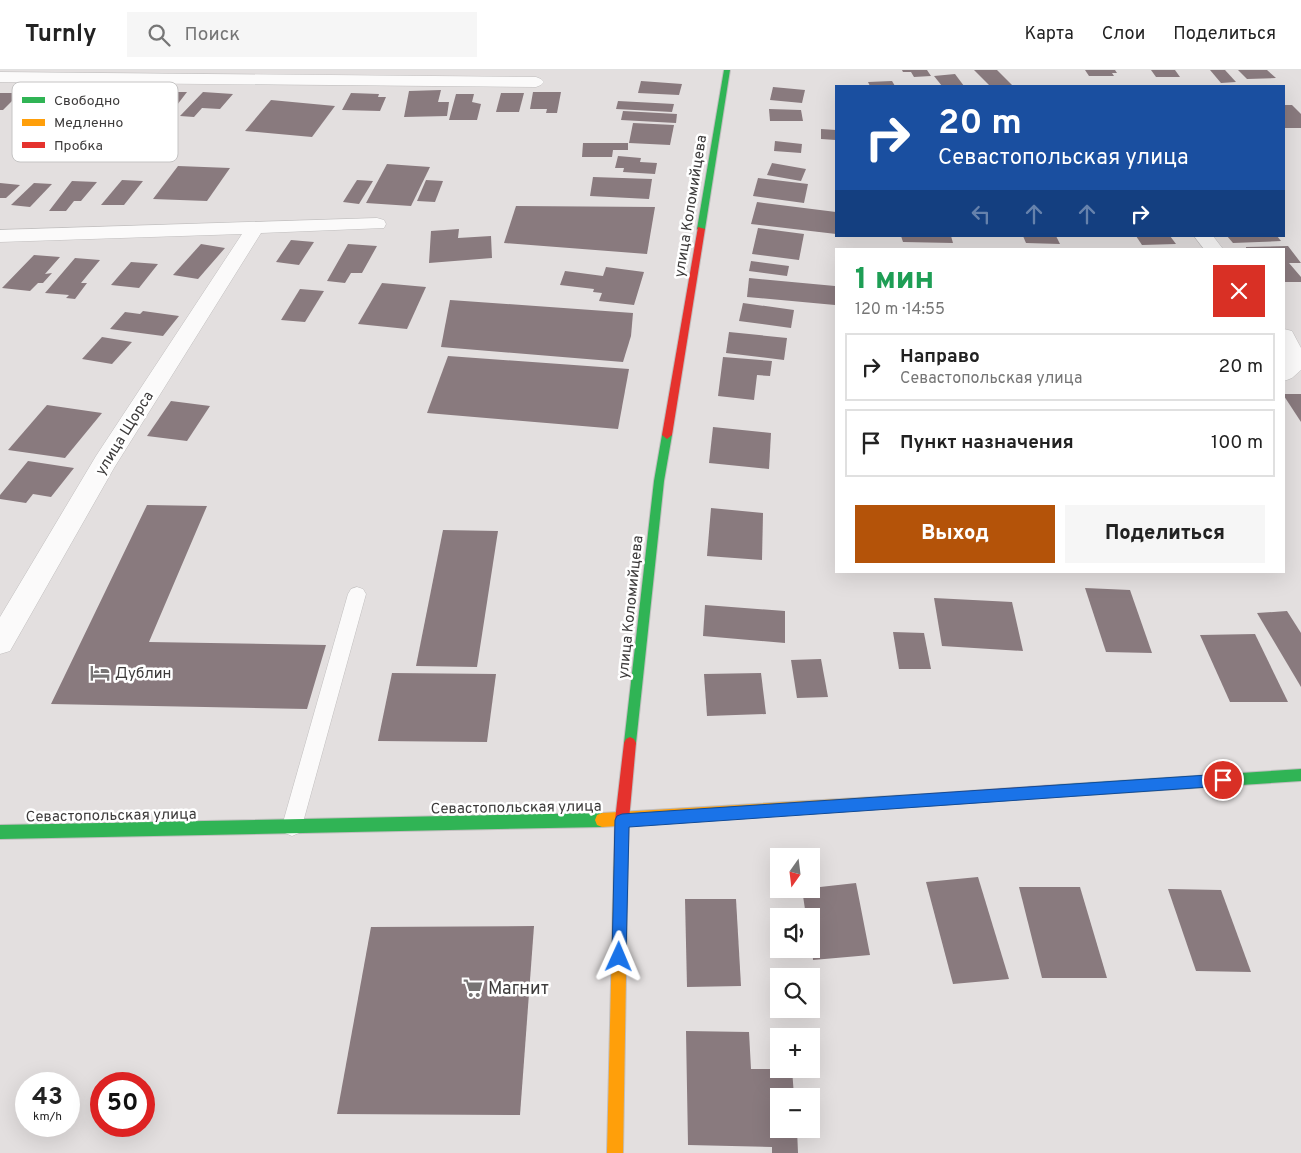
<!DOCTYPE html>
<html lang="ru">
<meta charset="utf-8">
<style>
:root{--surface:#fff;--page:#f6f6f6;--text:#222;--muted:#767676;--line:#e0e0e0;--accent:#b45309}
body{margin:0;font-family:Overpass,sans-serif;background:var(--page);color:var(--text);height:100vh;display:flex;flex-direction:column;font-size:19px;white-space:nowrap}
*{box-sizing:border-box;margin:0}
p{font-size:16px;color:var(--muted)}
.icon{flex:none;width:28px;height:28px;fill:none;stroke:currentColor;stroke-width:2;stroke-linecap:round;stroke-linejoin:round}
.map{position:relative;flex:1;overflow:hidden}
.side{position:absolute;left:835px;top:178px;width:450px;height:325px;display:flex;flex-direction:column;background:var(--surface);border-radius:0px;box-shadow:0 5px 20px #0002}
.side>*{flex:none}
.banner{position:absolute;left:835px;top:15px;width:450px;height:152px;border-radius:0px;box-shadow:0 5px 20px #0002;background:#1a4fa0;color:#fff;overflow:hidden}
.needle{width:32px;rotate:194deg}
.controls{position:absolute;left:770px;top:778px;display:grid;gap:10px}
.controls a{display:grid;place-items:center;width:50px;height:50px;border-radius:0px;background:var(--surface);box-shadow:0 5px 20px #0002;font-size:25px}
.speed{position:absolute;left:15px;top:1002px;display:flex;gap:10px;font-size:25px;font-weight:700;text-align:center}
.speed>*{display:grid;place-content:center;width:65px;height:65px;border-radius:50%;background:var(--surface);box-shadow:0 5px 20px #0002;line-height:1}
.speed small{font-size:12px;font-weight:400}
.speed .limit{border:8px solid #d22;background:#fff;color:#111}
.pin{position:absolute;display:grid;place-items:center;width:42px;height:42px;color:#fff;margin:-21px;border:2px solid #fff;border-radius:50%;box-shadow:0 1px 5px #0007}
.me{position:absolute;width:55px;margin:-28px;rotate:1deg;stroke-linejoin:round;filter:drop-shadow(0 0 4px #0008)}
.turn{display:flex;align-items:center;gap:18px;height:105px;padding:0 20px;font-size:22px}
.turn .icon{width:65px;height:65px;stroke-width:2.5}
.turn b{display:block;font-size:35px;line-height:42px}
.lanes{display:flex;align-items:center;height:48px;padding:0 20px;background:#0003;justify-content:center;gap:25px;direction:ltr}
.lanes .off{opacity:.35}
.round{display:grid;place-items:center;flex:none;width:52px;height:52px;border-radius:0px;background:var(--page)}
.head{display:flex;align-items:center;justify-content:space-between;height:85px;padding:0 20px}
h1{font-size:30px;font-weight:800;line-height:38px;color:#1e9e55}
.action{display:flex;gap:10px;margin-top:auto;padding:10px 20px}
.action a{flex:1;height:58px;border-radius:0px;background:var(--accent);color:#fff;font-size:20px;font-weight:800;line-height:58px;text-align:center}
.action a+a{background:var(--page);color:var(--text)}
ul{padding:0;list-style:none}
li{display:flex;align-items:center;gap:15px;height:68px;margin:0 10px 8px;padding:0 10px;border:2px solid var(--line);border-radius:0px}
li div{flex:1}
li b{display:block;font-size:19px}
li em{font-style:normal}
header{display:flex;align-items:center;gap:30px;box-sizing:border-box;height:70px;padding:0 25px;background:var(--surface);border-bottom:1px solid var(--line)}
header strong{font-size:24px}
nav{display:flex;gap:28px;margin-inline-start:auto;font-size:18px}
.search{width:350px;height:45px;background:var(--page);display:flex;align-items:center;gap:12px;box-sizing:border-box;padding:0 18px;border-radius:0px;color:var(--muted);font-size:19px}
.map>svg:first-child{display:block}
</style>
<header>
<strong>Turnly</strong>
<div class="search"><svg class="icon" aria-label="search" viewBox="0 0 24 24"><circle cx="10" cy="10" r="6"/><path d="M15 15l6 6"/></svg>Поиск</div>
<nav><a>Карта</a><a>Слои</a><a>Поделиться</a></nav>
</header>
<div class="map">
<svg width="1301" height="1083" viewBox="0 0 1301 1083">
<rect width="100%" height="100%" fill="#e3dfdf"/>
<g fill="#897a7e">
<path d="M 902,0 L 927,0 L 931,6 L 914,7 L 911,2 L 903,2 Z"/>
<path d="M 974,0 L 997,0 L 1013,16 L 990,16 Z"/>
<path d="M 1085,0 L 1115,0 L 1117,3 L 1112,3 L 1114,6 L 1089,6 Z"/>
<path d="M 1151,0 L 1175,0 L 1180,7 L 1156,7 Z"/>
<path d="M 1210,0 L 1225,0 L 1236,12 L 1221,13 Z"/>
<path d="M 1238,0 L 1267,0 L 1276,8 L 1247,9 Z"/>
<path d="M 955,4 L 964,16 L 942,16 L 934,6 Z"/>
<path d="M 641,11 L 682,14 L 679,25 L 638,23 Z"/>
<path d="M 892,11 L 895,16 L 870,16 L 868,12 Z"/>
<path d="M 773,17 L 805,20 L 802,33 L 770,30 Z"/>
<path d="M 441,20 L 438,32 L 449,32 L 447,46 L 404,47 L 409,21 Z"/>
<path d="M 166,22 L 187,22 L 167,48 L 145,48 Z"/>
<path d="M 203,22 L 233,24 L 220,39 L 202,38 L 194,47 L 180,46 Z"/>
<path d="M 533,22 L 561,22 L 557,43 L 546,43 L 547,39 L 530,39 Z"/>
<path d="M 0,23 L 20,23 L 3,40 L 0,40 Z"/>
<path d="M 351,23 L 379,24 L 378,27 L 386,27 L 380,41 L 342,40 Z"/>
<path d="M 501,23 L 524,23 L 519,42 L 496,42 Z"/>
<path d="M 456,24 L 474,24 L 472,32 L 481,34 L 477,50 L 449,50 Z"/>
<path d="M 271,30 L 335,36 L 312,67 L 245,61 Z"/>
<path d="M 618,31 L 674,34 L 672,42 L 616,39 Z"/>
<path d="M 1284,35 L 1292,35 L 1301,44 L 1301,58 L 1284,58 Z"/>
<path d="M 769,39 L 801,40 L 803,51 L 770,51 Z"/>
<path d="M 623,41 L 677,44 L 676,53 L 621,50 Z"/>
<path d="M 633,53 L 674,55 L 670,75 L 629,73 Z"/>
<path d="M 821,59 L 836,60 L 836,70 L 821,69 Z"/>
<path d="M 775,71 L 802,74 L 801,83 L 774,81 Z"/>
<path d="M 583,73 L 628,73 L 628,80 L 613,80 L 612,87 L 582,87 Z"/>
<path d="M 618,86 L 641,88 L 640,92 L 657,93 L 655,104 L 623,102 L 624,98 L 615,98 Z"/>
<path d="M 772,93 L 806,99 L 801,111 L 767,105 Z"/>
<path d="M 387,94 L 430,97 L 411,136 L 366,133 Z"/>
<path d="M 178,96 L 230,98 L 207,131 L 153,129 Z"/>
<path d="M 593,107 L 652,109 L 649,129 L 590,126 Z"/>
<path d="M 758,108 L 808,114 L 804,133 L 753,126 Z"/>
<path d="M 122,110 L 143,111 L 124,135 L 101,135 Z"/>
<path d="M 357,110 L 373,111 L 359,134 L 343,132 Z"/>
<path d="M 426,110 L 443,111 L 435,132 L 417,131 Z"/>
<path d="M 72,111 L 97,112 L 81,131 L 74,131 L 66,141 L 49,141 Z"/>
<path d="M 0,113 L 20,115 L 6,128 L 0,128 Z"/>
<path d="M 34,113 L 52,114 L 30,137 L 11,135 Z"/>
<path d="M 757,132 L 836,142 L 836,164 L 751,154 Z"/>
<path d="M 516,136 L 655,137 L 647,184 L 504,173 Z"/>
<path d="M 758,158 L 804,164 L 799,190 L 752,184 Z"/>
<path d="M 459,159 L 458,168 L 491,166 L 492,188 L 429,193 L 431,161 Z"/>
<path d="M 901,166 L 951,166 L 953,173 L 903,172 Z"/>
<path d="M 1023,166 L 1056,166 L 1060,174 L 1026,173 Z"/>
<path d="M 1136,166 L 1170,166 L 1176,174 L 1142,175 Z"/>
<path d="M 1227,166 L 1277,166 L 1281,171 L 1233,173 Z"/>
<path d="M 291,170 L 314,172 L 299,195 L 276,192 Z"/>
<path d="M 201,174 L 225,178 L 198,209 L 173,205 Z"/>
<path d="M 348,174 L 377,176 L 362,203 L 351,203 L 345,213 L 327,211 Z"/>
<path d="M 1288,176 L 1301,193 L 1289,193 L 1301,207 L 1301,212 L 1284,212 L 1284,179 L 1246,179 L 1246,177 Z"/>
<path d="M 34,185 L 60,187 L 45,204 L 52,203 L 43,213 L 38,213 L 30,221 L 2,218 Z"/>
<path d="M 75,188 L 100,190 L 81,213 L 87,213 L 75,229 L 66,228 L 69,225 L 45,223 Z"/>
<path d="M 751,191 L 789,196 L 787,206 L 749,201 Z"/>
<path d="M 131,192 L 158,194 L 139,218 L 111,215 Z"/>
<path d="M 606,197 L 644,202 L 634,235 L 599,231 L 602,223 L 593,222 L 594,219 L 560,215 L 565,201 L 603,206 Z"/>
<path d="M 749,208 L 835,216 L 835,235 L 747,227 Z"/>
<path d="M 382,213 L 426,217 L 407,259 L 358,254 Z"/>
<path d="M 300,219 L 324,221 L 305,252 L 281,250 Z"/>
<path d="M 450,230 L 633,243 L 631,266 L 623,292 L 441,277 Z"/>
<path d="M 743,233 L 794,240 L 791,258 L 739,251 Z"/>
<path d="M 143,241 L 179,246 L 163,266 L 110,259 L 125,242 L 140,244 Z"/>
<path d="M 729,262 L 787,268 L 784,290 L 726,283 Z"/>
<path d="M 102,267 L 132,272 L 112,294 L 82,289 Z"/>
<path d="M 448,286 L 629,299 L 618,359 L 427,343 Z"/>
<path d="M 723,287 L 772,291 L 770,306 L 757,305 L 754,330 L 718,326 Z"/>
<path d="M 1284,324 L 1301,324 L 1301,352 L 1284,326 Z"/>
<path d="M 171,331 L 210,336 L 187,371 L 147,366 Z"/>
<path d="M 47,335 L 102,343 L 65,388 L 8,380 Z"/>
<path d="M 713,357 L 771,363 L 769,399 L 709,393 Z"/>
<path d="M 28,391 L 74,398 L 51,427 L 33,424 L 26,433 L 0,429 L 0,425 Z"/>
<path d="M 147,435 L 207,436 L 149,572 L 326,575 L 307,639 L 51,634 Z"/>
<path d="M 711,438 L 763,443 L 762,490 L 707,486 Z"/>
<path d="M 443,460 L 498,461 L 477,597 L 416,596 Z"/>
<path d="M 1085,518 L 1130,520 L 1152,583 L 1106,582 Z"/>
<path d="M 934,528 L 1012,532 L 1023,581 L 942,576 Z"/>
<path d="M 705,535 L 785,541 L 785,573 L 703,566 Z"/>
<path d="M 1287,541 L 1301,563 L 1301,617 L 1257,543 Z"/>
<path d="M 893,562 L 924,563 L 931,599 L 899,599 Z"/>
<path d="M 1255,564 L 1288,632 L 1230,632 L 1200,565 Z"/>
<path d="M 821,589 L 828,627 L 797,628 L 791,590 Z"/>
<path d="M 392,603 L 496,604 L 487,672 L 378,671 Z"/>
<path d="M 761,603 L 766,644 L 707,646 L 704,604 Z"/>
<path d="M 978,807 L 1009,909 L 953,914 L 926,812 Z"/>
<path d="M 856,813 L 870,885 L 813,890 L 811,846 L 806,846 L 802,819 Z"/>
<path d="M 1019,817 L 1080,817 L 1107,908 L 1042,908 Z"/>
<path d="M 1168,819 L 1221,820 L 1251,902 L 1196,901 Z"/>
<path d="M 685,829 L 736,829 L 741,916 L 687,917 Z"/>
<path d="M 534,856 L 520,1045 L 337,1044 L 371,857 Z"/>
<path d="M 686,961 L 749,962 L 751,999 L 792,999 L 794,1026 L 779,1026 L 779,1059 L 797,1059 L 798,1083 L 772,1083 L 772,1077 L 688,1075 Z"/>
</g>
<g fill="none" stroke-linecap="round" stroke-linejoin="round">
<defs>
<path id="lane" d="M 357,517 L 363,519 L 366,524 L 302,756 L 299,763 L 292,766 L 285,763 L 282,756 L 348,524 L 351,519 Z"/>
<g id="street">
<path d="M 0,2 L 536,7 L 541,9 L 544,12 L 541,15 L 536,17 L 0,12 Z"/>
<path d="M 377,148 L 384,150 L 386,154 L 384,158 L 261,163 L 114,398 L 10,581 L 0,584 L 0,547 L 96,386 L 242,164 L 0,172 L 0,160 Z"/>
<path d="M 1194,166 L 1213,166 L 1223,179 L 1204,179 Z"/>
<path d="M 1284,259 L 1292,261 L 1301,278 L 1301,300 L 1292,308 L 1284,311 Z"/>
</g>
<g id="fast">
<path d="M 724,0 L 730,0 L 705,159 L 701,161 L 697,159 Z"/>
<path d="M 667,361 L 672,365 L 664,411 L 636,673 L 634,677 L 630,679 L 626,677 L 624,673 L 654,411 L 662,365 Z"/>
<path d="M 1301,699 L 1301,711 L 1055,727 L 1050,725 L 1049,721 L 1050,717 L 1055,715 Z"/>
<path d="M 602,743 L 607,745 L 609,750 L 607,755 L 602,757 L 0,769 L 0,755 Z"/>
</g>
<g id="slow">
<path d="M 926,724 L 931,725 L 932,730 L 931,735 L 926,736 L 602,757 L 597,755 L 595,750 L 597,745 L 602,743 Z"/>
<path d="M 621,779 L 626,781 L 628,786 L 623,1083 L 607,1083 L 614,786 L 616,781 Z"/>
</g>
<g id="jam">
<path d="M 698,157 L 705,159 L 672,365 L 667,369 L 662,365 Z"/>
<path d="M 630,667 L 634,669 L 636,673 L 629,750 L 628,786 L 626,791 L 621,793 L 616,791 L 614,786 L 615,750 L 624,673 L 626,669 Z"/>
<path d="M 1055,715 L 1060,717 L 1061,721 L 1060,725 L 1055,727 L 926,736 L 921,735 L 920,730 L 921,725 L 926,724 Z"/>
</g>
</defs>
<use href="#lane" stroke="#c0bebe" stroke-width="1"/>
<use href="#street" stroke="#c0bebe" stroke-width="1"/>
<use href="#fast" stroke="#c0bebe" stroke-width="2"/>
<use href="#slow" stroke="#c0bebe" stroke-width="2"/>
<use href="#jam" stroke="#c0bebe" stroke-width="2"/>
<use href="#lane" fill="#fbfafa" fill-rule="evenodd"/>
<use href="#street" fill="#fbfafa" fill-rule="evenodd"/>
<use href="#fast" fill="#30b455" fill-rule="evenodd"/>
<use href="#slow" fill="#ff9f0a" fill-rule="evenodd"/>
<use href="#jam" fill="#e5322d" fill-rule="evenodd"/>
</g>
<path fill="#1a73e8" stroke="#114b97" d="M 1223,704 L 1228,706 L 1230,710 L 1228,715 L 1223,716 L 629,757 L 626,887 L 624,893 L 619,895 L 614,893 L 612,887 L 615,750 L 617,746 L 622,744 Z"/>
<defs>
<symbol id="hotel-bare" viewBox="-9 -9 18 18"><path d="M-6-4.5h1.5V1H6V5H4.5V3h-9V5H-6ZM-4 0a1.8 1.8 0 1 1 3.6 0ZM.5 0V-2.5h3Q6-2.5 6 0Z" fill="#777474" stroke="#fff" stroke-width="2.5" paint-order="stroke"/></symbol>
<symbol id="supermarket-bare" viewBox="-9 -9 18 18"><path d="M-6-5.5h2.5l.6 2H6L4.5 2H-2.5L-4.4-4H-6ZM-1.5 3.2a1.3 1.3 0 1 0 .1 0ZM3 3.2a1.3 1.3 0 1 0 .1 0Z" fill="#777474" stroke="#fff" stroke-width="2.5" paint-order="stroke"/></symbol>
</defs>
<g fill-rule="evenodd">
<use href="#hotel-bare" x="86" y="589" width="28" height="28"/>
<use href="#supermarket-bare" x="459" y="904" width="28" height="28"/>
</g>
<g text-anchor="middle" stroke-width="5" stroke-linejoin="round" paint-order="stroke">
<g font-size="15" fill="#3d3b3b" stroke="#fff">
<text transform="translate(690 136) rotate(-81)" y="5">улица Коломийцева</text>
<text transform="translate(124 363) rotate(-58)" y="5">улица Щорса</text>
<text transform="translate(630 537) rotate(-84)" y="5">улица Коломийцева</text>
<text transform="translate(516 737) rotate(-1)" y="5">Севастопольская улица</text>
<text transform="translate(111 745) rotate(-1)" y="5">Севастопольская улица</text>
</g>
<g font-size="15" fill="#3d3b3b" stroke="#fff" text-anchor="start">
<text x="115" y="608">Дублин</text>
</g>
<g font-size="18" fill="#3d3b3b" stroke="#fff" text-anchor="start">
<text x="488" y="924">Магнит</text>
</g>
</g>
<rect x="12" y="12" width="166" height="80" rx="8" fill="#fff" stroke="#c5c4c4" stroke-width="1"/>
<rect x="22" y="27" width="23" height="6" fill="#30b455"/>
<rect x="22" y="49" width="23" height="7" fill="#ff9f0a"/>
<rect x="22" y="72" width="23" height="6" fill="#e5322d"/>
<g font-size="14" fill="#3d3b3b">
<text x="54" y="35">Свободно</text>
<text x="54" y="57">Медленно</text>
<text x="54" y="80">Пробка</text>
</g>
</svg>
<div class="controls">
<a><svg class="needle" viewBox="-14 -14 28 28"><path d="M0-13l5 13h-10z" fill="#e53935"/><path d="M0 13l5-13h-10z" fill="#767676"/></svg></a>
<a><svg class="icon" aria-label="sound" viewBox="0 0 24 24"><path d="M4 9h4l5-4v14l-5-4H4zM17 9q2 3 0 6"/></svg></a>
<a><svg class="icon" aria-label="search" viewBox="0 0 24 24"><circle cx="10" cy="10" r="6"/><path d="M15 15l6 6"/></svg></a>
<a>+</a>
<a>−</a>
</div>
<div class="speed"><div>43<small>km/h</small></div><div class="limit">50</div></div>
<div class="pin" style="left:1223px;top:710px;background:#d93025"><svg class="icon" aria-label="arrive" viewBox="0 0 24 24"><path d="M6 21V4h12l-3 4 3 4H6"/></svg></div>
<svg class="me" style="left:619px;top:887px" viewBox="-20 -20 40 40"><path d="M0-17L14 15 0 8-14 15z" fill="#1a73e8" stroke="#fff" stroke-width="4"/></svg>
<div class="banner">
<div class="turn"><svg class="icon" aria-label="right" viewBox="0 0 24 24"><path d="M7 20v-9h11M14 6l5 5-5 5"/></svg><div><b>20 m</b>Севастопольская улица</div></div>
<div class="lanes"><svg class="icon off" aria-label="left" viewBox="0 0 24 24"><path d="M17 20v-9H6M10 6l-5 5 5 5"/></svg><svg class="icon off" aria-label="ahead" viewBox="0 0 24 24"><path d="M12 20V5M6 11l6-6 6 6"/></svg><svg class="icon off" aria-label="ahead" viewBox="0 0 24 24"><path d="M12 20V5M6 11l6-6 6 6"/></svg><svg class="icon" aria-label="right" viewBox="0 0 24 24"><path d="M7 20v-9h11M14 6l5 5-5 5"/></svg></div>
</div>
<section class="side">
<div class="head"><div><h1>1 мин</h1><p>120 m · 14:55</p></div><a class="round" style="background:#d93025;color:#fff"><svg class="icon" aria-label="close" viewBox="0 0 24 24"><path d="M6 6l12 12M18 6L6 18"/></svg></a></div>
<ul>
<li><svg class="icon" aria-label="right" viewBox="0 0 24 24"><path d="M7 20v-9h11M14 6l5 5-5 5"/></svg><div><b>Направо</b><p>Севастопольская улица</p></div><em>20 m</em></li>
<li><svg class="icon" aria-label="arrive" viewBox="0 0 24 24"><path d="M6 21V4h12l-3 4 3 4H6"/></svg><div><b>Пункт назначения</b></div><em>100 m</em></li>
</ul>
<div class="action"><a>Выход</a><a>Поделиться</a></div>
</section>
</div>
